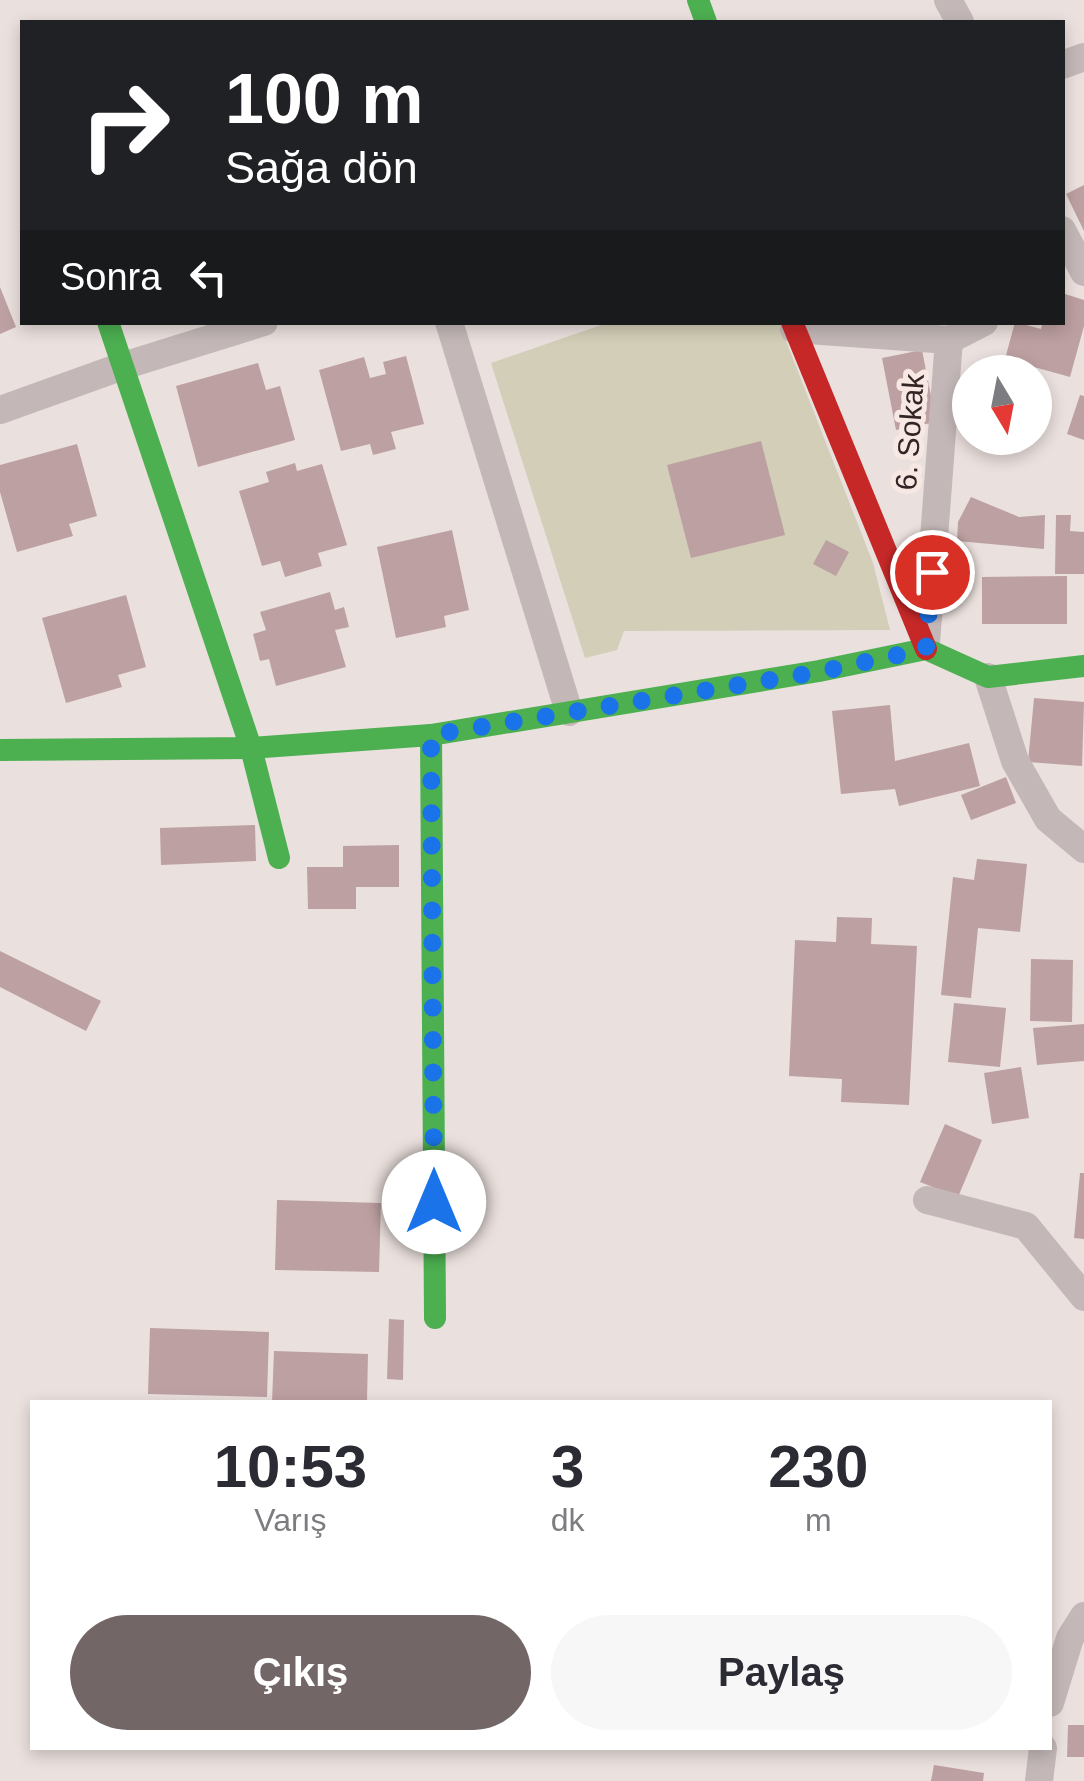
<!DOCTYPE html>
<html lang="tr">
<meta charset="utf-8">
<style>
:root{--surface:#fff;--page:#f7f7f7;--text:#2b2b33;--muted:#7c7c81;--accent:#736666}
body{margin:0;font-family:Arial,sans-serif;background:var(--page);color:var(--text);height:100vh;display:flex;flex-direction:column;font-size:38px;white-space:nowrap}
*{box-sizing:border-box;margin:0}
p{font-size:32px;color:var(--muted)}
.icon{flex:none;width:55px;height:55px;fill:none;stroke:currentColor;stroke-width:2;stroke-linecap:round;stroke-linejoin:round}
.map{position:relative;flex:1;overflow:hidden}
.sheet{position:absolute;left:30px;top:1400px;width:1022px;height:350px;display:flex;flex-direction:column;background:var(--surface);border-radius:0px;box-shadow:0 5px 15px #0003}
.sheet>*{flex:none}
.guide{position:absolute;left:20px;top:20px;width:1045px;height:305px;border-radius:0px;box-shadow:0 5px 15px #0003;background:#202124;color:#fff;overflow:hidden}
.needle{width:65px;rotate:170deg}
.buttons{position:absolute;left:952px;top:355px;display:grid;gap:20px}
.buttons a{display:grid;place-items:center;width:100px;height:100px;border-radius:50%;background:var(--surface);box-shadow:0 5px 15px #0003;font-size:50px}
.pin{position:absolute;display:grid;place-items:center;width:85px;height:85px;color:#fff;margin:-42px;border:5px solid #fff;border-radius:50%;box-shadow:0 2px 10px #0007}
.me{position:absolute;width:110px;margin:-55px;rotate:0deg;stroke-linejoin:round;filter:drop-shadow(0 0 8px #0008)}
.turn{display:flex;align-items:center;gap:35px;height:210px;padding:0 40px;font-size:45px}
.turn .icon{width:130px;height:130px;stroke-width:2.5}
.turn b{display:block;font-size:70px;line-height:85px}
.then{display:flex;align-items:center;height:95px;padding:0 40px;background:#0003;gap:20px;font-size:38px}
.eta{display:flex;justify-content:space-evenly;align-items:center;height:170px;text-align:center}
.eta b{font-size:60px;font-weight:700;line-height:70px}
.primary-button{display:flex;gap:20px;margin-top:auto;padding:20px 40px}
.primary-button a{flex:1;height:115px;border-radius:60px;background:var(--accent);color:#fff;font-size:40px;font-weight:700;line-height:115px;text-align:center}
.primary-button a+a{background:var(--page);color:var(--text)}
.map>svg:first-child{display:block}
</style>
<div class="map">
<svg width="1084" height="1781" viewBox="0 0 1084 1781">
<rect width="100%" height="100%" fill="#eae0dd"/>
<path fill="#d2ceb7" d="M 607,323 L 779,323 L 873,563 L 890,630 L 624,631 L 617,650 L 585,658 L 491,363 Z"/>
<g fill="#bda0a1">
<path d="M 1084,185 L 1084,231 L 1066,194 Z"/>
<path d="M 0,287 L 16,327 L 0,334 Z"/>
<path d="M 1062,293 L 1084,300 L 1084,326 L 1070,377 L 1005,359 L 1015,322 L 1041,329 L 1043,322 L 1062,322 Z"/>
<path d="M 922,350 L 936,422 L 896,430 L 882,358 Z"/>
<path d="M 406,356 L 424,424 L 391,432 L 396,449 L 373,455 L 370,444 L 341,451 L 319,370 L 364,357 L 370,378 L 386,374 L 383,362 Z"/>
<path d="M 258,363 L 266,390 L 280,386 L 295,440 L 198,467 L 176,386 Z"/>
<path d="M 975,364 L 1011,371 L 1011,372 L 974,372 Z"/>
<path d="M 1080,395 L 1084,396 L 1084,440 L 1067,434 Z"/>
<path d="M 761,441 L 785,535 L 691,558 L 667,465 Z"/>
<path d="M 77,444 L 97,516 L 69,524 L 73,536 L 17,552 L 0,492 L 0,465 Z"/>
<path d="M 295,463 L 297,471 L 322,464 L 347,545 L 318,553 L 322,566 L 285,577 L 280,561 L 262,566 L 239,491 L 269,482 L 266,472 Z"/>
<path d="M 971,497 L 1019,517 L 1045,515 L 1044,549 L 957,541 L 958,522 Z"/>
<path d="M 1056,515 L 1071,515 L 1070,531 L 1084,532 L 1084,574 L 1055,574 Z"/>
<path d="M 452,530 L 469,610 L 444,616 L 446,627 L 396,638 L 377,547 Z"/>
<path d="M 826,540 L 849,552 L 836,576 L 813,564 Z"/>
<path d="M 1067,576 L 1067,624 L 982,624 L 982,577 Z"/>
<path d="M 330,592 L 335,610 L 344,607 L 349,627 L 335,630 L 346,667 L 276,686 L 269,659 L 260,661 L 253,634 L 266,630 L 260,612 Z"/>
<path d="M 126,595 L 146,667 L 118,675 L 122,687 L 66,703 L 42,618 Z"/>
<path d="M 1034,698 L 1084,702 L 1082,766 L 1028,762 Z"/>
<path d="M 890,705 L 895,761 L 969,743 L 980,786 L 899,806 L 895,789 L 841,794 L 832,711 Z"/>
<path d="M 1006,777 L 1016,803 L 971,820 L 961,795 Z"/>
<path d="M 255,825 L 256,861 L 161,865 L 160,828 Z"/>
<path d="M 399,845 L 399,887 L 356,887 L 356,909 L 308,909 L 307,867 L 343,867 L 343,846 Z"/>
<path d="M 977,859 L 1027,864 L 1020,932 L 978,928 L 971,998 L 941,995 L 953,877 L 974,880 Z"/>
<path d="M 837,917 L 872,918 L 871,944 L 917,946 L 909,1105 L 841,1102 L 842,1079 L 789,1076 L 795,940 L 836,942 Z"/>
<path d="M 0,951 L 101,1001 L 86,1031 L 0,987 Z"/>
<path d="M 1031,959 L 1073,960 L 1072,1022 L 1030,1021 Z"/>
<path d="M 954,1003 L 1006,1008 L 1000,1067 L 948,1062 Z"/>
<path d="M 1084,1024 L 1084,1061 L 1037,1065 L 1033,1028 Z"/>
<path d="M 1021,1067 L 1029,1118 L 992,1124 L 984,1073 Z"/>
<path d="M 945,1124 L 982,1140 L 958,1197 L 920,1182 Z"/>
<path d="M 1080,1173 L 1084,1173 L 1084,1239 L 1074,1238 Z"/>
<path d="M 277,1200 L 381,1203 L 379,1272 L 275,1270 Z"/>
<path d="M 389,1319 L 404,1320 L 403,1380 L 387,1379 Z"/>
<path d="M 150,1328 L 269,1332 L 267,1397 L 148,1394 Z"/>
<path d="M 274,1351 L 368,1354 L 367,1402 L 272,1402 Z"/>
<path d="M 1068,1725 L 1084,1725 L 1084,1757 L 1067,1757 Z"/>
<path d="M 934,1765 L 984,1773 L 983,1781 L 931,1781 Z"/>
</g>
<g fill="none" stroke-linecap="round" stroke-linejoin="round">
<g stroke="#c3b8b7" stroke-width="28">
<path d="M 948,0 L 960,22"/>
<path d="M 1062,65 L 1084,57"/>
<path d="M 1062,230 L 1084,272"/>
<path d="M 449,322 L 569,712"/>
<path d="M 794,329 L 949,340 L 984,322"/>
<path d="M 0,410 L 123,366 L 264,322"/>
<path d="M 926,643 L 949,340"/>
<path d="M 988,677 L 1015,761 L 1048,819 L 1084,849"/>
<path d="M 927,1200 L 1026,1226 L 1084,1297"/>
<path d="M 1050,1703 L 1070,1638 L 1084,1616"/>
<path d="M 1039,1781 L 1043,1748"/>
</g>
<g stroke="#4caf50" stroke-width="22">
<path d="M 698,0 L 706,22"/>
<path d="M 108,322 L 251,748 L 279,858"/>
<path d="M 431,735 L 435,1318"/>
<path d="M 0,750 L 251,748 L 431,735 L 819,671 L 926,649 L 988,677 L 1084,666"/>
</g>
<path stroke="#c62828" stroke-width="22" d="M 792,322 L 926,649"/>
</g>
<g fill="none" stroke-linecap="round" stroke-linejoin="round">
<path stroke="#1a73e8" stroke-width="18" stroke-dasharray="0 32.4" d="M 434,1202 L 431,735 L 819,672 L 926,649 L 932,572"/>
</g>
<g text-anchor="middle" stroke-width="10" stroke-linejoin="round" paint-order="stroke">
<g font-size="30" fill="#332526" stroke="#f8e8e3">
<text transform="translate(910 432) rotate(-86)" y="10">6. Sokak</text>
</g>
</g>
</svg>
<div class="buttons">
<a><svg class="needle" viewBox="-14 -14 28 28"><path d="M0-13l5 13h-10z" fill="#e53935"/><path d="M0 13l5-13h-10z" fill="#7c7c81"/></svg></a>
</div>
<div class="pin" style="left:932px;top:572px;background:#d93025"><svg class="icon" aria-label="arrive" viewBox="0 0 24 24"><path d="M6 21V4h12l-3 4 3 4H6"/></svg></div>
<svg class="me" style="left:434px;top:1202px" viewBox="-20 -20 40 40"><circle r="19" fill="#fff"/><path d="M0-13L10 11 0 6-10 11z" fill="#1a73e8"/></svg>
<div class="guide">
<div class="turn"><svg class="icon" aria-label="right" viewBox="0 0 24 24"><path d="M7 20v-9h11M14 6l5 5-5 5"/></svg><div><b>100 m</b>Sağa dön</div></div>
<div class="then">Sonra<svg class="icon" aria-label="left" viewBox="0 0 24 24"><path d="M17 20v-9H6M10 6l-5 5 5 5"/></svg></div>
</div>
<section class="sheet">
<div class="eta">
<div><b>10:53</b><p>Varış</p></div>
<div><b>3</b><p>dk</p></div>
<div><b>230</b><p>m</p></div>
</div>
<div class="primary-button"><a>Çıkış</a><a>Paylaş</a></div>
</section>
</div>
